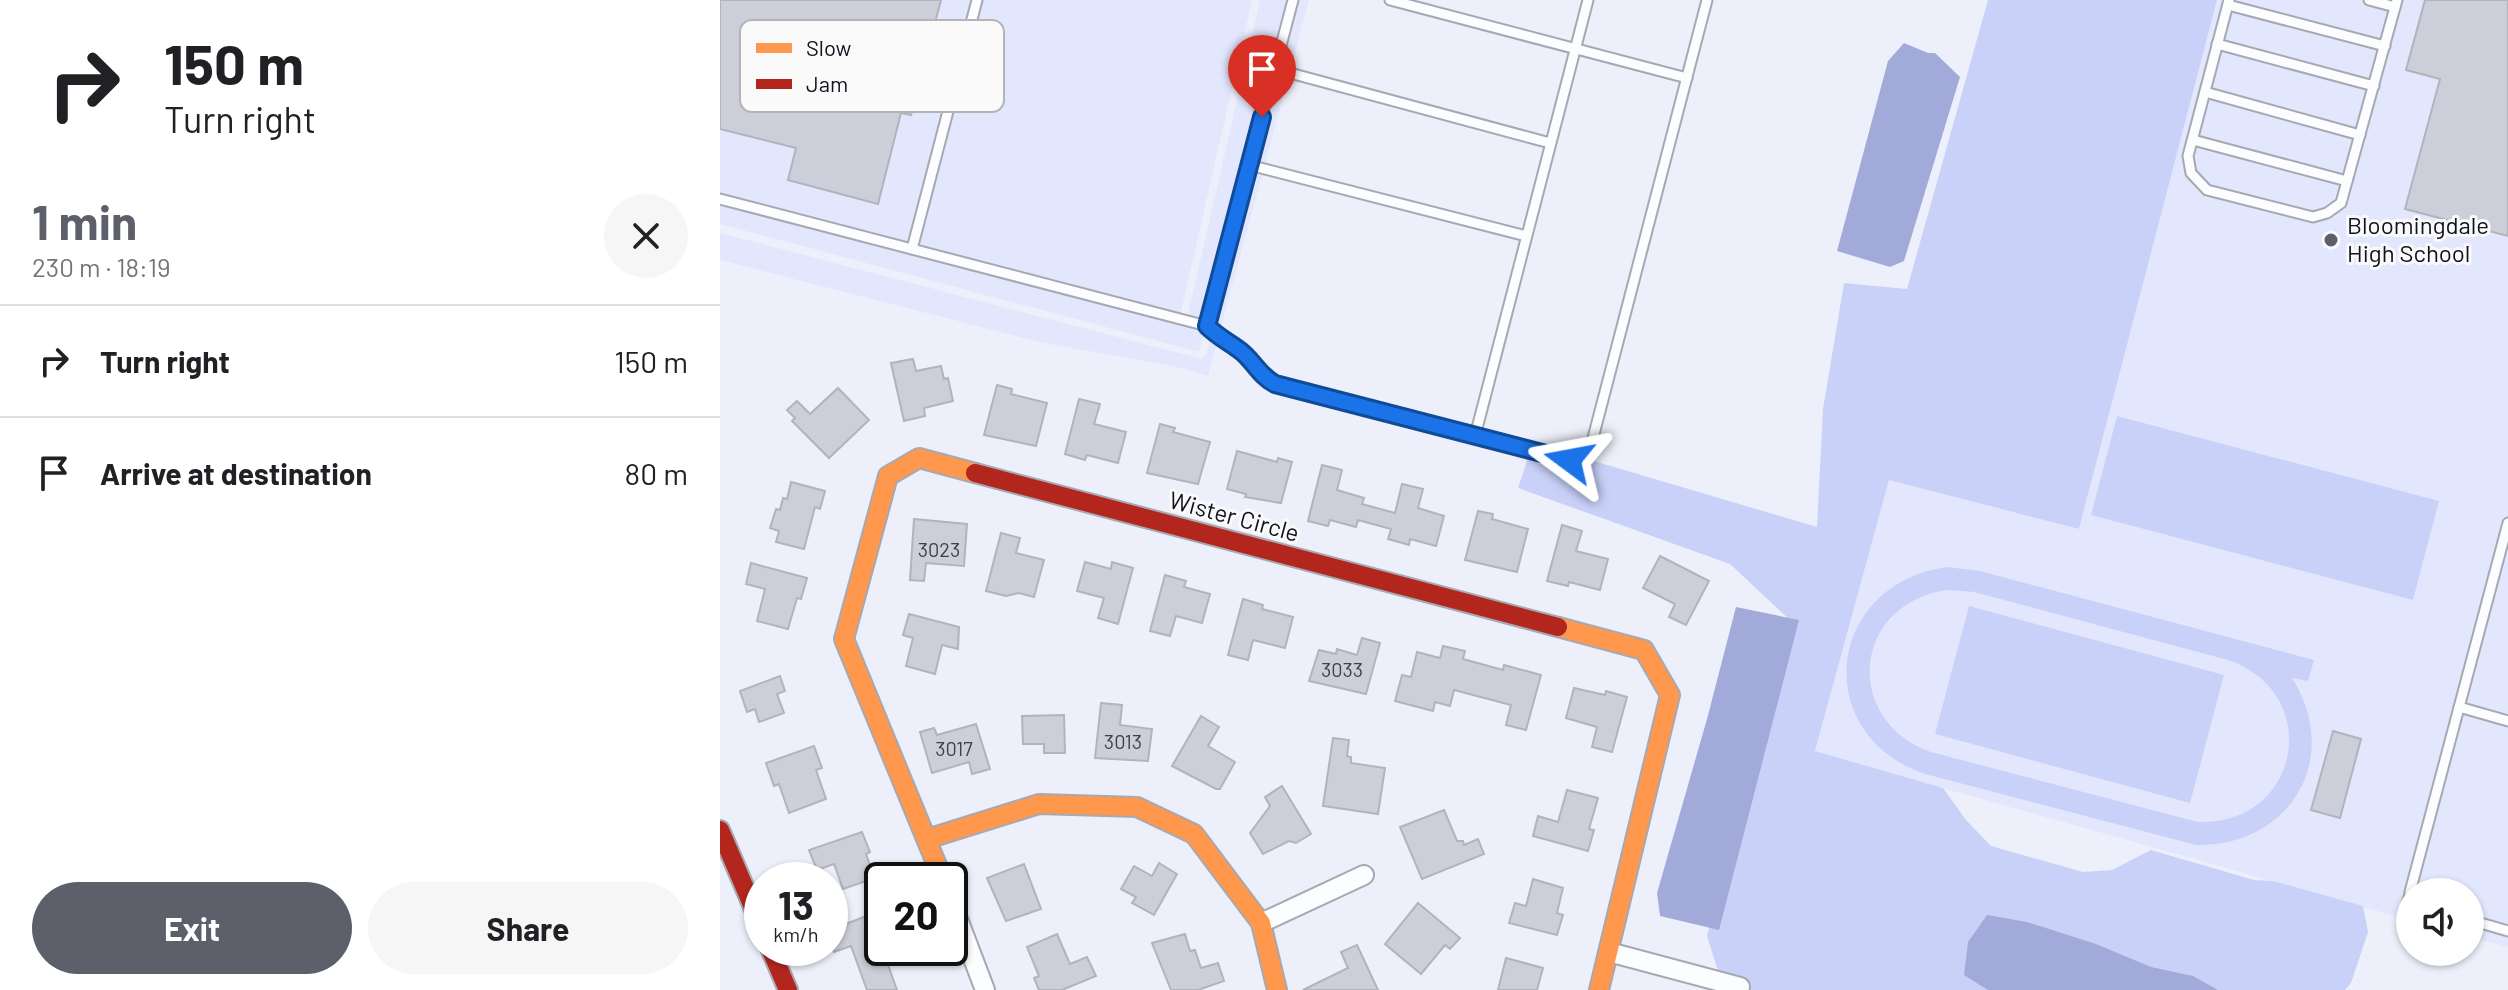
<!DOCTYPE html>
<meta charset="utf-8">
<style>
:root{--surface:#fff;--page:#f6f6f6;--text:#202124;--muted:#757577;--line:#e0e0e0;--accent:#5d5f6a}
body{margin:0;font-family:Barlow,sans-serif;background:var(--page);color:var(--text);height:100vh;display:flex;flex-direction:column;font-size:30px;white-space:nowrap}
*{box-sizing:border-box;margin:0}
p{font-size:26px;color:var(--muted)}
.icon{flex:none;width:44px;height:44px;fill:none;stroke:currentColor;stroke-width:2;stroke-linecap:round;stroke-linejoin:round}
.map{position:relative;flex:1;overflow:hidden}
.panel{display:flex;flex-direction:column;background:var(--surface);width:720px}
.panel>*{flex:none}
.hud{background:#fff;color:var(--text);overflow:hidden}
.buttons{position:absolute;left:1676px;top:878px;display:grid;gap:16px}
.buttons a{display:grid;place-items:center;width:88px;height:88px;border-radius:50%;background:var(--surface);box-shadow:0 2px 6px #0004;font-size:40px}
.speed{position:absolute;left:24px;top:862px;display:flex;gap:16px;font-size:40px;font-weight:700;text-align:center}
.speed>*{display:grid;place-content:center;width:104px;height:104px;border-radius:50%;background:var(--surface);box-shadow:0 2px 6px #0004;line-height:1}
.speed small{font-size:20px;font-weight:400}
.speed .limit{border:4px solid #111;border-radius:12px;background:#fff;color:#111}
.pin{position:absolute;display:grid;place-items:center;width:68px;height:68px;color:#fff;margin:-82px -34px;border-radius:50% 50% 50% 0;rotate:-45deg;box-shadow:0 0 8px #0007}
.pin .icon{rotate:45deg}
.me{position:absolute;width:88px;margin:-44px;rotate:283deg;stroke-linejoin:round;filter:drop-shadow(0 0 6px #0008)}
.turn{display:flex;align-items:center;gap:28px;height:168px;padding:0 32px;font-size:36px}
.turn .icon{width:104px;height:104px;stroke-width:2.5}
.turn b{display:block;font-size:56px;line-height:68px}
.round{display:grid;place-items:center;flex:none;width:84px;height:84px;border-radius:42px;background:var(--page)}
.summary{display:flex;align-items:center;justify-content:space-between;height:136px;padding:0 32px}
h1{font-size:48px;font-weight:700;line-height:60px;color:var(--accent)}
.button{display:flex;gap:16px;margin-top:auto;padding:16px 32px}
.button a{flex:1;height:92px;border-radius:48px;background:var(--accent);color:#fff;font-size:32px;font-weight:700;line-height:92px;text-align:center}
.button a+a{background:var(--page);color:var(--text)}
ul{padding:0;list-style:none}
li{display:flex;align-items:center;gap:24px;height:112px;padding:0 32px;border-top:2px solid var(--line)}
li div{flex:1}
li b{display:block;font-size:30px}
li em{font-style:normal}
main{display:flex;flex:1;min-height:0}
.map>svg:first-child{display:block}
</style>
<main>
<section class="panel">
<div class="hud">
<div class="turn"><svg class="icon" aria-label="right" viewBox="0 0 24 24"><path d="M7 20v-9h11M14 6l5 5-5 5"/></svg><div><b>150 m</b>Turn right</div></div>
</div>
<div class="summary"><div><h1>1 min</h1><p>230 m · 18:19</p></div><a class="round"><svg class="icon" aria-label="close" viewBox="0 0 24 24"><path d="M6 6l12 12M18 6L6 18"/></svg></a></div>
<ul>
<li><svg class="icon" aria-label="right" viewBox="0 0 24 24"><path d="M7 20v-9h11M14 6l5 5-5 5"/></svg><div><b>Turn right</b></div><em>150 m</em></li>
<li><svg class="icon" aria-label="arrive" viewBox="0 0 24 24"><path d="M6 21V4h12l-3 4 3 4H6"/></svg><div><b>Arrive at destination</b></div><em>80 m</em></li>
</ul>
<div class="button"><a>Exit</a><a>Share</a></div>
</section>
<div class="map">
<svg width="1788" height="990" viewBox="0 0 1788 990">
<rect width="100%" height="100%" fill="#edf0fa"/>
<g fill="#e3e7fd">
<path d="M 0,0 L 532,0 L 458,325 L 484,333 L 479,352 L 0,224 Z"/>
<path d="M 540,0 L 589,0 L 488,376 L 454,366 L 323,343 L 0,260 L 0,233 L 482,359 L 487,353 L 491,329 L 467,319 Z"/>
<path d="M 1497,0 L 1788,0 L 1788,947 L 1750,937 L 1750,892 L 1690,892 L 1690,920 L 1095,752 L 1169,480 L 1359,529 Z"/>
</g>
<g fill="#c9d1f9" fill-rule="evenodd">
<path d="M 1268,0 L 1497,0 L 1359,529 L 1169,480 L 1095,751 L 1223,788 L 1246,820 L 1271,846 L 1363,872 L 1392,870 L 1431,850 L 1534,880 L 1553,881 L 1643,906 L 1648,932 L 1631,983 L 1625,990 L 1004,990 L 987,936 L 1071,621 L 1010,564 L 798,488 L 813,443 L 1097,527 L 1103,409 L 1124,283 L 1187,289 Z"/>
<path d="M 1397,416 L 1719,501 L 1693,600 L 1371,515 Z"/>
<path d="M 1227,567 L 1260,571 L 1594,660 L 1588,681 L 1572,678 C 1623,758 1570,847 1476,845 L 1205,774 C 1089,734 1106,584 1227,567 ZM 1228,590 L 1254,592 L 1508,660 C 1605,693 1580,826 1478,822 L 1211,752 C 1121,720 1133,602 1228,590 Z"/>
<path d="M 1249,606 L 1504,675 L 1470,803 L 1215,734 Z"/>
</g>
<g fill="#a2aada">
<path d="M 1184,43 L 1208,53 L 1215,53 L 1240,77 L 1184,261 L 1170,267 L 1117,251 L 1168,61 Z"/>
<path d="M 1016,607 L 1079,620 L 999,930 L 940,916 L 937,893 L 987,719 Z"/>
<path d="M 1267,915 L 1307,922 L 1376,944 L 1431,967 L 1473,976 L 1498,990 L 1268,990 L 1244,975 L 1248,942 Z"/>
</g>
<g fill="#ccced9" stroke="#b1b3bd" stroke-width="2">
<path d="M 0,0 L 221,0 L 191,115 L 181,113 L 158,204 L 68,180 L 76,148 L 0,129 Z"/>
<path d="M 1705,0 L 1788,0 L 1788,236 L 1685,209 L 1720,79 L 1686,70 Z"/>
<path d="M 193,359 L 196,371 L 221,366 L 224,379 L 228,378 L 233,401 L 204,408 L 205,416 L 184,421 L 171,363 Z"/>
<path d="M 277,385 L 292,389 L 291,394 L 327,403 L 316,446 L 264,435 Z"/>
<path d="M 118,388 L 149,420 L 109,458 L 72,421 L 75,418 L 67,410 L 77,401 L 90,414 Z"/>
<path d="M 359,399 L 380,404 L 374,424 L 406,432 L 398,463 L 367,455 L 365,460 L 345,454 Z"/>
<path d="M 440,424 L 455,428 L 453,432 L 490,442 L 478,484 L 427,473 Z"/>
<path d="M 517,451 L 557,462 L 558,458 L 572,462 L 561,503 L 525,497 L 526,494 L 507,489 Z"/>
<path d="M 602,465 L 622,470 L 617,490 L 644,498 L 642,504 L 675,513 L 682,484 L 703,489 L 698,508 L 724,516 L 716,546 L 690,539 L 689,545 L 668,539 L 671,529 L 638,520 L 636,527 L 610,520 L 608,526 L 588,521 Z"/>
<path d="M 71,482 L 105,491 L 100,509 L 95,507 L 84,549 L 56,542 L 59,531 L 50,528 L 56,509 L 60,510 L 63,498 L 67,499 Z"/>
<path d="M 758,511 L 773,514 L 772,519 L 808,529 L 797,572 L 745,560 Z"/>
<path d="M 194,519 L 247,524 L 244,566 L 206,563 L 204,581 L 190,580 Z"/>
<path d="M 842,525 L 862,531 L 856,551 L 888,559 L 880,590 L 849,582 L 848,586 L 827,581 Z"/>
<path d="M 281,533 L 300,538 L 296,553 L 324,560 L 314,597 L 299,593 L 286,596 L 266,591 Z"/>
<path d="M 940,556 L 989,581 L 966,625 L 949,617 L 955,604 L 923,588 Z"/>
<path d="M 365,562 L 391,569 L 392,562 L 413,568 L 398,624 L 378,618 L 384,598 L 357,591 Z"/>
<path d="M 31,563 L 87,578 L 81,599 L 77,598 L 68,629 L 37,621 L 45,589 L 26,584 Z"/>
<path d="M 445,575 L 466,581 L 464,587 L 490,594 L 482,623 L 456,616 L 450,636 L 430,631 Z"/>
<path d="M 523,599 L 543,605 L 542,609 L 573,617 L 565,648 L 533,640 L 528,660 L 508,655 Z"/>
<path d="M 189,614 L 239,627 L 238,649 L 222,645 L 215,674 L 186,666 L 193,638 L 183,635 Z"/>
<path d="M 642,638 L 660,643 L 646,694 L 589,681 L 599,650 L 616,654 L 617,649 L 637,655 Z"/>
<path d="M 723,646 L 745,651 L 743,659 L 783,670 L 784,665 L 821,675 L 806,730 L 786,725 L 791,705 L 734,690 L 730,706 L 715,702 L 713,711 L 675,701 L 682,675 L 691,677 L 697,652 L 720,658 Z"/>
<path d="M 60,676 L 65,691 L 57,694 L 64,713 L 39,722 L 35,709 L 27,712 L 20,691 Z"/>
<path d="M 854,688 L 885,695 L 886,691 L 907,697 L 892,752 L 872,747 L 877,727 L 846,718 Z"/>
<path d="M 381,703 L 402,705 L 400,725 L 432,729 L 428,761 L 375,758 Z"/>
<path d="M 344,715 L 345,753 L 324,753 L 324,744 L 303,744 L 302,716 Z"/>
<path d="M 481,716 L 499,727 L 488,746 L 515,762 L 500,789 L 496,789 L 452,766 Z"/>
<path d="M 256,724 L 270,769 L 252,774 L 249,762 L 212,773 L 200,732 L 214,728 L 217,735 Z"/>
<path d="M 1613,731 L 1641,739 L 1620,818 L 1591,810 Z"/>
<path d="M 613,738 L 629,740 L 627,756 L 631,757 L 631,763 L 665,768 L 658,814 L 603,806 Z"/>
<path d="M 94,746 L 102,768 L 96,770 L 106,799 L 69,813 L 59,784 L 54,786 L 46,763 Z"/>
<path d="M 562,786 L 591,834 L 576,843 L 569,841 L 543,854 L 530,833 L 550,806 L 545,797 Z"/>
<path d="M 847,790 L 878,798 L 869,829 L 874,830 L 868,851 L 813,836 L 818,816 L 838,822 Z"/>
<path d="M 724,810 L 737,841 L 743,841 L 744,845 L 758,839 L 764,854 L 702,879 L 680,827 Z"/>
<path d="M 142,832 L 150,852 L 146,854 L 155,878 L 123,889 L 114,864 L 97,870 L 89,850 Z"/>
<path d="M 439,863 L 457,874 L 434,915 L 412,903 L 416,897 L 401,889 L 414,866 L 432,876 Z"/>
<path d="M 304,864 L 321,909 L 286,921 L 267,878 Z"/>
<path d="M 813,879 L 843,888 L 837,913 L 843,915 L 837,935 L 789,923 L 795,903 L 806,906 Z"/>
<path d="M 698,903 L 740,938 L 730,949 L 725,945 L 701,974 L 665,944 Z"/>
<path d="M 162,910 L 162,948 L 201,948 L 167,962 L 177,990 L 147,990 L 131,946 L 114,952 L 110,940 L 110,930 Z"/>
<path d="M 337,934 L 350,964 L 367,957 L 376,976 L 342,990 L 319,990 L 314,978 L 319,976 L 307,947 Z"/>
<path d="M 465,934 L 470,951 L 475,950 L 481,968 L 498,963 L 504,981 L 478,990 L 451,990 L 432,943 Z"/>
<path d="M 637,945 L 658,990 L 583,990 L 628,968 L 621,952 Z"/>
<path d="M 786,958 L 823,968 L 817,990 L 778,990 Z"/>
</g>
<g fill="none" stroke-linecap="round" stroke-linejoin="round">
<defs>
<g id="lane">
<path d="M 670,0 L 967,78"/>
<path d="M 1509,0 L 1468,156 L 1471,173 L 1487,190 L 1593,217 L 1607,213 L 1621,203 L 1677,0"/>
<path d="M 1649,0 L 1675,7"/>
<path d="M 1508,5 L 1665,46"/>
<path d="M 1497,44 L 1654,86"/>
<path d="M 555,69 L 830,143"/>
<path d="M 1485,92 L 1640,135"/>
<path d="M 1473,140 L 1627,181"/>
<path d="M 529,165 L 806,236"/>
<path d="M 0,199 L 487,326 C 497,336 507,341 518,349 C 533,359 538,375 555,384 L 849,460 L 869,448 L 873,438 L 987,0"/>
<path d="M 192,249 L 257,0"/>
<path d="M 487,326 L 573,0"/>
<path d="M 755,436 L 868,0"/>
<path d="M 1739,707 L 1788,721"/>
<path d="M 1690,892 L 1788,523"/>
<path d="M 1690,894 L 1687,904 L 1690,905"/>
<path d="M 1750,920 L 1788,931"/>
</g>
<g id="street">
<path d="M 230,898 L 265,990"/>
<path d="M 541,923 L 644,875"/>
<path d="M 889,952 L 1020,987"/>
</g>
<g id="slow">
<path d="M 838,627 L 924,650 L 950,695 L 879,990"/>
<path d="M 207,839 L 319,804 L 417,807 L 474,834 L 541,923 L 557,990"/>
<path d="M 223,880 L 124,639 L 168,476 L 199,458 L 255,473"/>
</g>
<g id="jam">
<path d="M 255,473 L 838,627"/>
<path d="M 0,830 L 42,928"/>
<path d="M 50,948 L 68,990"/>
</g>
</defs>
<use href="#lane" stroke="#a6a8b2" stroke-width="13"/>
<use href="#street" stroke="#a6a8b2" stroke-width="22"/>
<use href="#slow" stroke="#a6a8b2" stroke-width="22"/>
<use href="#jam" stroke="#a6a8b2" stroke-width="22"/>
<use href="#lane" stroke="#fcfdfe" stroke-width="9"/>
<use href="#street" stroke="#fcfdfe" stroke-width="18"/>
<use href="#slow" stroke="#ff974d" stroke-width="18"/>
<use href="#jam" stroke="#b3261e" stroke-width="18"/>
</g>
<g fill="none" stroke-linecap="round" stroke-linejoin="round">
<defs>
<path id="route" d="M 542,117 L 487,326 C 497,336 507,341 518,349 C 533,359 538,375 555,384 L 849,460"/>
</defs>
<use href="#route" stroke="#114b97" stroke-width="20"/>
<use href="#route" stroke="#1a73e8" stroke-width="14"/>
</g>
<circle fill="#5d5f6a" stroke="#fafafa" stroke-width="3" cx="1611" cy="240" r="8"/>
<g text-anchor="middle" stroke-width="6" stroke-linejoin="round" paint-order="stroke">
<g font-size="20" fill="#3f404b">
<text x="219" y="557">3023</text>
<text x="622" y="677">3033</text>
<text x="403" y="749">3013</text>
<text x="234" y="756">3017</text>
</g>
<g font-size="24" fill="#10111c" stroke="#fafafa" text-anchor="start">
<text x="1627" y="234">Bloomingdale<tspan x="1627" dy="28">High School</tspan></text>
</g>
<g font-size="24" fill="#10111c" stroke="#fafafa">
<text transform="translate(514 517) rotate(15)" y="8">Wister Circle</text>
</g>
</g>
<rect x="20" y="20" width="264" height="92" rx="12" fill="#fafafa" stroke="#b4b4b7" stroke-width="2"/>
<rect x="36" y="43" width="36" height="10" fill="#ff974d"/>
<rect x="36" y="79" width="36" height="10" fill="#b3261e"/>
<g font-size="22" fill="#10111c">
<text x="86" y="56">Slow</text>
<text x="86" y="92">Jam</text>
</g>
</svg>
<div class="buttons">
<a><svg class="icon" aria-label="sound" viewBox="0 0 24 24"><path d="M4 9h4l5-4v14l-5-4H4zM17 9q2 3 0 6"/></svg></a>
</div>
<div class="speed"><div>13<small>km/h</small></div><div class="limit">20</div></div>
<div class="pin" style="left:542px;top:117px;background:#d93025"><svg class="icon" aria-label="arrive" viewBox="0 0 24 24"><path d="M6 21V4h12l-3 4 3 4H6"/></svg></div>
<svg class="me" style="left:849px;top:460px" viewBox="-20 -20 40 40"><path d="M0-17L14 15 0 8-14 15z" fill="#1a73e8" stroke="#fff" stroke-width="4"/></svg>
</div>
</main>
